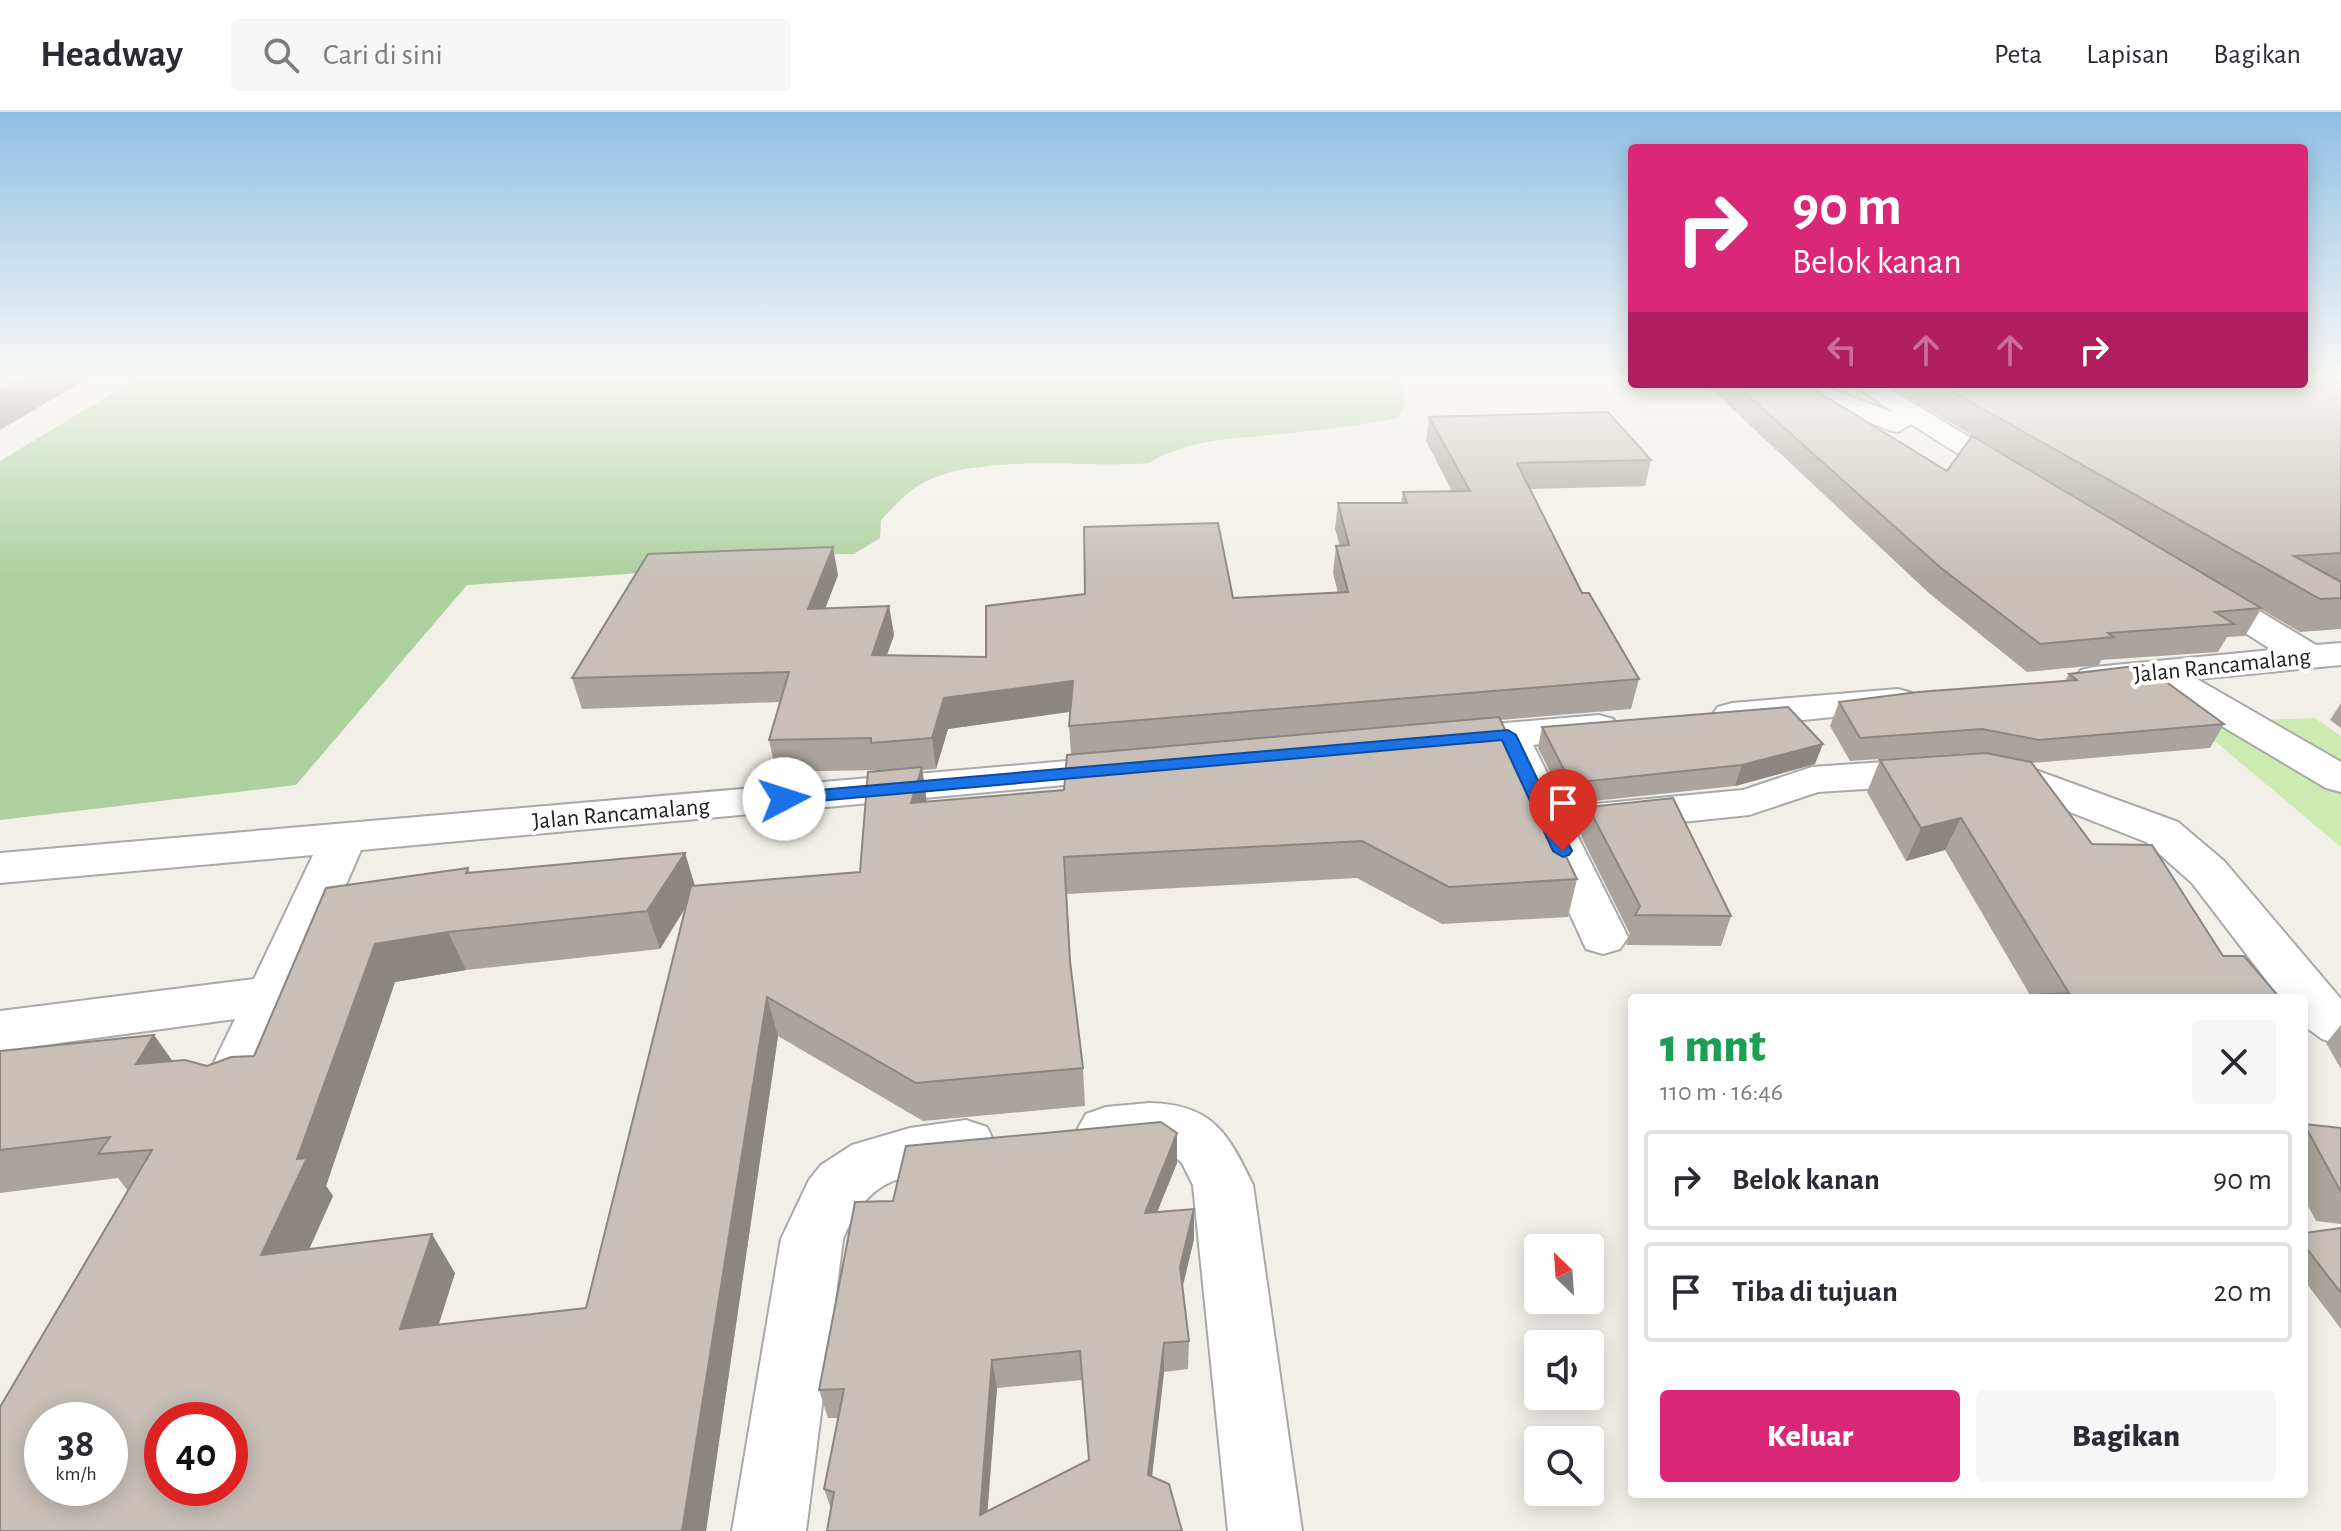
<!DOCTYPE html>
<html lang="id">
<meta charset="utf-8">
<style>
:root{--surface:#fff;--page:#f7f7f7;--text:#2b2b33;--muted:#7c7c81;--line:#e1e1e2;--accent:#db2777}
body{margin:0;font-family:"Alegreya Sans",sans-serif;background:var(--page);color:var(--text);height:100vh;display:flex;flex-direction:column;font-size:30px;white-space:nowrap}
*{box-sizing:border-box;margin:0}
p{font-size:26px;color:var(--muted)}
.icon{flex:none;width:44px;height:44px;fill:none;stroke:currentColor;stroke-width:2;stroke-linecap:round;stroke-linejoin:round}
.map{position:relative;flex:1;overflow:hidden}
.drawer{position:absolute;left:1628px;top:882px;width:680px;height:504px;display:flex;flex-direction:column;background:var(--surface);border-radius:8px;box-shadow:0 4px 20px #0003}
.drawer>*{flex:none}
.hud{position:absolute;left:1628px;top:32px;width:680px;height:244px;border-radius:8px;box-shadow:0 4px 20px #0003;background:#db2777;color:#fff;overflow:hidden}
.needle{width:52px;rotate:335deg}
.controls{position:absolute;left:1524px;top:1122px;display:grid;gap:16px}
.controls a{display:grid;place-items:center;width:80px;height:80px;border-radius:8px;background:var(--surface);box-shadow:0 4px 20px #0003;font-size:40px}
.speed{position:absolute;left:24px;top:1290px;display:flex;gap:16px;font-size:40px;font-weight:700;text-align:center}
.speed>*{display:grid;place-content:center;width:104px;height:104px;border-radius:50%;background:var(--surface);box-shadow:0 4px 20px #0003;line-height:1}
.speed small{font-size:20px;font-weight:400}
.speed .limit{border:12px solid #d22;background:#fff;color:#111}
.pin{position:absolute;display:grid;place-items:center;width:68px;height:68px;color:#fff;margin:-82px -34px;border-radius:50% 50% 50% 0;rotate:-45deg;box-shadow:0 0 8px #0007}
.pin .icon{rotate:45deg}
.me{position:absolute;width:88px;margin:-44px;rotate:85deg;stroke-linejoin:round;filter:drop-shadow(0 0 6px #0008)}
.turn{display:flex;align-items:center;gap:28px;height:168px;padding:0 32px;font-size:36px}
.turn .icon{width:104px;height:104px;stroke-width:2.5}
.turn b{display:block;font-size:56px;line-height:68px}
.lanes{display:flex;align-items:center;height:76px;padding:0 32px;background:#0003;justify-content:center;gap:40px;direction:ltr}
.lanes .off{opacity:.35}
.round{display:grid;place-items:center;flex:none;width:84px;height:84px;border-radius:8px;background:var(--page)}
.headline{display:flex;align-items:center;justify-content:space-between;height:136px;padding:0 32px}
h1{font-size:48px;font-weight:800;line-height:60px;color:#1e9e55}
.button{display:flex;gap:16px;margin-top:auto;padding:16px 32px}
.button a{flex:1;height:92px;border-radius:8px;background:var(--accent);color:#fff;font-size:32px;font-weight:800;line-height:92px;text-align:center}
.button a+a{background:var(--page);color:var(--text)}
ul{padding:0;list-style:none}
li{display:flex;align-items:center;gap:24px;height:100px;margin:0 16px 12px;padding:0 16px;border:4px solid var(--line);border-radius:8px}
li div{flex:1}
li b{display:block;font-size:30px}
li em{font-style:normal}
header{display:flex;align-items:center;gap:48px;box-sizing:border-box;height:112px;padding:0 40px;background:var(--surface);border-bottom:2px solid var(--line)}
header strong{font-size:38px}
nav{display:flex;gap:44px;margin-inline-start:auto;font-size:28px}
.search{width:560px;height:72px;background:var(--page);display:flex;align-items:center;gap:20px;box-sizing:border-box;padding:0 28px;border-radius:8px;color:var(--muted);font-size:30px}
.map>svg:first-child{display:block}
</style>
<header>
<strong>Headway</strong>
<div class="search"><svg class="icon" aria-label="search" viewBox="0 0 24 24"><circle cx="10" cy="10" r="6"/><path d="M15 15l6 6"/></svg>Cari di sini</div>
<nav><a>Peta</a><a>Lapisan</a><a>Bagikan</a></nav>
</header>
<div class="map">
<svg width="2341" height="1419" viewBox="0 0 2341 1419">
<rect width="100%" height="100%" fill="#f2efe9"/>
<path fill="#cdebb0" d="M 2315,606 L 2341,624 L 2341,735 L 2193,611 Z"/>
<path fill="#add19e" d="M 141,264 L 1396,264 C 1404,281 1409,289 1398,306 C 1359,314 1320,318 1281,322 C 1235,327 1189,326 1149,351 C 1086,357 963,338 912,378 C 901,386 891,398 881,408 L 880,426 L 854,442 L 775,443 L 640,461 L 467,473 L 296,673 L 0,708 L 0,349 Z"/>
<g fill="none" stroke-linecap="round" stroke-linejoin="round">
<defs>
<g id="minor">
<path d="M 1783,272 L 1818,272 L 1894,301 L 1853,272 L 1882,272 L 2026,360 L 2031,366 L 2026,372 L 2006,372 L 1911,312 L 1898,320 L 1889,318 L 1786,277 Z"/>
<path d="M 2201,468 L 2213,471 L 2316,533 L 2341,531 L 2341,553 L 2197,567 L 2341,650 L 2341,680 L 2326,676 L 2151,572 L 2094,577 L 2081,574 L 2075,566 L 2081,558 L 2094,555 L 2272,538 L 2189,485 L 2184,478 L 2189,471 Z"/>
<path d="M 1898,577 L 1912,581 L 1917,589 L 1912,597 L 1732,615 L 1718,611 L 1712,603 L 1718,595 L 1732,591 Z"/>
<path d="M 1599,603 L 1613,607 L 1619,615 L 1613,623 L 1533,633 L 1564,695 L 1743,678 L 1812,655 L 1971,644 L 2019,652 L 2178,710 L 2224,749 L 2341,887 L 2341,933 L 2322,927 L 2304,914 L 2304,886 L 2280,886 L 2192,771 L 2146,730 L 2009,676 L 1971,670 L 1818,680 L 1749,703 L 1576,721 L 1628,825 L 1620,837 L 1603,842 L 1586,837 L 1494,636 L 1449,640 L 1435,637 L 1429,628 L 1435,619 L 1449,616 Z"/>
<path d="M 1125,644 L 1140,648 L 1146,657 L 1140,666 L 361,738 L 261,969 L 253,984 L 233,990 L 213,984 L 205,969 L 235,907 L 0,939 L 0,899 L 254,867 L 313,743 L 0,771 L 0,741 Z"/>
<path d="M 1149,991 C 1212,992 1228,1021 1253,1073 L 1302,1419 L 1228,1419 L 1193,1073 L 1182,1051 L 1167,1038 L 1106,1041 L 1086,1034 L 1077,1018 L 1086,1002 L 1106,995 Z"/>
<path d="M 966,1008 L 987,1015 L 995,1032 L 987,1049 C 918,1072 877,1046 843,1127 L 806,1419 L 732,1419 L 781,1127 L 809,1068 L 821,1053 L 852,1033 L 910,1016 Z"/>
</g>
</defs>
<use href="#minor" stroke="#a9a9a9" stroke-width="4"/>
<use href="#minor" fill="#fff" fill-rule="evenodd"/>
</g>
<g fill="#aba49e" fill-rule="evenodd">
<path d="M 2341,264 L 2341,517 L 2300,520 L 2261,497 L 2245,524 L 2227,525 L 2218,540 L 2101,548 L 2099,553 L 2027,560 L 1930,482 L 1706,272 L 1805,272 L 1947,359 L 2150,430 L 1886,272 L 2304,272 Z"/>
<path d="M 1429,305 L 1651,348 L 1645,374 L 1530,377 L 1582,481 L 1639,567 L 1631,597 L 1500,608 L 1577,767 L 1568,805 L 1442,812 L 1357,766 L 1067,782 L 1071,858 L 1083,956 L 1085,994 L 923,1009 L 778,924 L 706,1419 L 0,1419 L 128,1079 L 118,1066 L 0,1081 L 0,939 L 154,923 L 172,949 L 207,954 L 254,944 L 468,756 L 470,761 L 685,741 L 695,774 L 860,760 L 876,658 L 776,660 L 769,628 L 780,590 L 582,597 L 572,566 L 838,463 L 825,496 L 889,494 L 894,523 L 887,543 L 986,545 L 1233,486 L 1338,481 L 1333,461 L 1336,434 L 1340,434 L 1335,417 L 1338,391 L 1401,391 L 1403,380 L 1452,379 L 1426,329 ZM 1070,600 L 1069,614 L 1071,642 L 1064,678 L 927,690 L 922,658 L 936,657 L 948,617 ZM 686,795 L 586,1196 L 439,1212 L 455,1161 L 309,1137 L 333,1084 L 326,1074 L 395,870 L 466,858 L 660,837 Z"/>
<path d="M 2069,562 L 2224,612 L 2210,636 L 2032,651 L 2092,732 L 2223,844 L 2280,886 L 2019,886 L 2020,884 L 2030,883 L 1945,738 L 1906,749 L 1867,680 L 1880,648 L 1975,642 L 1971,641 L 1850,649 L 1830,614 L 1839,590 L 2065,569 Z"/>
<path d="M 2341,591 L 2341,616 L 2330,608 Z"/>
<path d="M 1542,615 L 1815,652 L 1735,674 L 1566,692 L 1538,636 Z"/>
<path d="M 1588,695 L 1731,804 L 1721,834 L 1626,833 L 1630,822 L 1581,724 Z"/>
<path d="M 2341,913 L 2341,957 L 2326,931 Z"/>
<path d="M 2304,1012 L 2341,1016 L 2341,1112 L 2316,1109 L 2304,1086 Z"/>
<path d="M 1177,1051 L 1157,1100 L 1194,1097 L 1194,1127 L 1183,1174 L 1189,1229 L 1188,1257 L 1164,1260 L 1152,1364 L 1182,1419 L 831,1397 L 824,1377 L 838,1306 L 828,1306 L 819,1278 L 893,1089 ZM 1082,1268 L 1089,1348 L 987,1399 L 997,1276 Z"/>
<path d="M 2341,1116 L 2341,1217 L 2304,1168 L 2304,1121 Z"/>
</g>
<g fill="#8b8681">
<path d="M 29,264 L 92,264 L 0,318 L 0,280 Z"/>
<path d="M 833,435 L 838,463 L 814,526 L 808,497 Z"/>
<path d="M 889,494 L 894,523 L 876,573 L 872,543 Z"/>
<path d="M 1073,569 L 1074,599 L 948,617 L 936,657 L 932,626 L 944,586 Z"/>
<path d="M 1823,632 L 1815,652 L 1735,674 L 1742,653 Z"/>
<path d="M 922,655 L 927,691 L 911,691 Z"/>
<path d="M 1961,706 L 1945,738 L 1906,749 L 1921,716 Z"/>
<path d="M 685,741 L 696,778 L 660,837 L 647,799 Z"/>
<path d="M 448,820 L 466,858 L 395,870 L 326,1074 L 333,1084 L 289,1182 L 261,1143 L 375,832 Z"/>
<path d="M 767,885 L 778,924 L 706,1419 L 682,1419 Z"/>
<path d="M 154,923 L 181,961 L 136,952 Z"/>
<path d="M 1177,1021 L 1177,1051 L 1145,1130 L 1145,1101 Z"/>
<path d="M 1194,1097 L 1194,1127 L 1180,1185 L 1180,1155 Z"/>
<path d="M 432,1122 L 455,1161 L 425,1254 L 400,1217 Z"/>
<path d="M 1164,1231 L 1164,1260 L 1149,1390 L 1148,1363 Z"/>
<path d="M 992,1248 L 997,1276 L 986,1419 L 980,1403 Z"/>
</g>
<g fill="#c7bfb8" stroke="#8b8681" stroke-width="2" fill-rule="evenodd">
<path d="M 0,264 L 29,264 L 0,280 Z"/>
<path d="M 2304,264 L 2341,264 L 2341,441 L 2294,444 L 2341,470 L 2341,486 L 2320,487 L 1939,272 L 2304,272 Z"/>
<path d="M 1735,272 L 1805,272 L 1947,359 L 1972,324 L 2261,496 L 2215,500 L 2234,512 L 2108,521 L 2114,525 L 2040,532 L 1941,456 Z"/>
<path d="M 1608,300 L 1651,348 L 1517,351 L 1582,481 L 1589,481 L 1639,567 L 1069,614 L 1073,569 L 944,586 L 932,626 L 871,631 L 871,626 L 769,628 L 789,560 L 572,566 L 648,442 L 833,435 L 808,497 L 889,494 L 872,543 L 986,545 L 986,494 L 1085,482 L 1084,415 L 1218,411 L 1233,486 L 1348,480 L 1336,434 L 1349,433 L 1338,391 L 1407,391 L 1403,380 L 1470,379 L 1429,305 Z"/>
<path d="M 2143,553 L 2224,612 L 2039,628 L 1982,617 L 1860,626 L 1839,590 L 1918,580 L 2077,568 L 2069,562 Z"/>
<path d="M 1788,595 L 1823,632 L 1742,653 L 1571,671 L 1542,615 Z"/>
<path d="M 1499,605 L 1577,767 L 1449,775 L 1362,729 L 1064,745 L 1070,849 L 1083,956 L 916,971 L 767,885 L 682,1419 L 0,1419 L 0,1295 L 152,1038 L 98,1042 L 110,1025 L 0,1038 L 0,939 L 154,923 L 136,952 L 185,948 L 207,954 L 231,945 L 254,944 L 326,776 L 468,756 L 466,761 L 685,741 L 647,799 L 448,820 L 375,832 L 297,1047 L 307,1046 L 261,1143 L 432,1122 L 400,1217 L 586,1196 L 691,774 L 860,760 L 868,660 L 922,655 L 911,691 L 1064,678 L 1067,643 ZM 42,1308 L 110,1308 L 110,1376 L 42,1376 ZM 162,1308 L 230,1308 L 230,1376 L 162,1376 Z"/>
<path d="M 1986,641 L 2031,650 L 2092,732 L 2152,733 L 2223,844 L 2244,844 L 2280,886 L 2021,886 L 2020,884 L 2069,881 L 1961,706 L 1921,716 L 1880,648 Z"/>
<path d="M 1673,686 L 1731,804 L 1635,803 L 1640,794 L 1588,695 Z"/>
<path d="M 1161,1010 L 1177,1021 L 1145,1101 L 1194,1097 L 1180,1155 L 1189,1229 L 1164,1231 L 1148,1363 L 1169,1372 L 1182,1419 L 827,1419 L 834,1380 L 824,1377 L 844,1277 L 819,1278 L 855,1090 L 893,1089 L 906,1034 ZM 1080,1239 L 1089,1348 L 980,1403 L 992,1248 Z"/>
<path d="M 2304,1012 L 2341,1016 L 2341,1080 Z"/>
<path d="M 2341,1116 L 2341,1181 L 2304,1133 L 2304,1121 Z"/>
</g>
<linearGradient id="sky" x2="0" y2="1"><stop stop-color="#8fc0e4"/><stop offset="0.57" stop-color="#f9f8f5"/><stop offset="1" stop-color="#f9f8f5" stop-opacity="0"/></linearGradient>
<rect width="2341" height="463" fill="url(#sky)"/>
<path fill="#1a73e8" stroke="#114b97" stroke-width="2" d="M 1508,618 L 1516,623 L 1572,739 L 1569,743 L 1563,745 L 1553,739 L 1502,628 L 784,692 L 775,687 L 784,681 Z"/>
<g text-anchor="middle" stroke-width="8" stroke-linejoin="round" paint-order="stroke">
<g font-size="24" fill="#222" stroke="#fff">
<text transform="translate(2222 553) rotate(-6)" y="8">Jalan Rancamalang</text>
<text transform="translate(621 701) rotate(-5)" y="8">Jalan Rancamalang</text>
</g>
</g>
</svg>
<div class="controls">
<a><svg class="needle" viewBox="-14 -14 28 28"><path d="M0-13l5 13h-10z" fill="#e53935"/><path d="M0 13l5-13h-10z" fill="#7c7c81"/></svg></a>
<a><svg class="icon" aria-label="sound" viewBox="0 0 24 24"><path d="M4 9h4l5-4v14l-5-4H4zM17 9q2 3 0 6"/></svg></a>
<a><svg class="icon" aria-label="search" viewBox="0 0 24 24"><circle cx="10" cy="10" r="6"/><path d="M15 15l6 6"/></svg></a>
</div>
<div class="speed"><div>38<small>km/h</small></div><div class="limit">40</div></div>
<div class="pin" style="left:1563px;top:739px;background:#d93025"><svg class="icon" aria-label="arrive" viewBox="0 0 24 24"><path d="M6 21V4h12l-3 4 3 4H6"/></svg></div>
<svg class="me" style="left:784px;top:687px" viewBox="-20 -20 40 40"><circle r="19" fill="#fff"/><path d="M0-13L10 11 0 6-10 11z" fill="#1a73e8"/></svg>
<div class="hud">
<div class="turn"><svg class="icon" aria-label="right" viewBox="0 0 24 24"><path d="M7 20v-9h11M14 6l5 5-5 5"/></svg><div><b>90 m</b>Belok kanan</div></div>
<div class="lanes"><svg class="icon off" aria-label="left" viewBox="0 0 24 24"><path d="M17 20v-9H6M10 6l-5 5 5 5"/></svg><svg class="icon off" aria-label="ahead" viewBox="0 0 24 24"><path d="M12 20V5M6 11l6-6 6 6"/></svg><svg class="icon off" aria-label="ahead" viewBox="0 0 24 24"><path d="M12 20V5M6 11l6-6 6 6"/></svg><svg class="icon" aria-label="right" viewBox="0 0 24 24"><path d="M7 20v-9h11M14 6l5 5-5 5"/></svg></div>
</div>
<section class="drawer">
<div class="headline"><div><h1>1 mnt</h1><p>110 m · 16:46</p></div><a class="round"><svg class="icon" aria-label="close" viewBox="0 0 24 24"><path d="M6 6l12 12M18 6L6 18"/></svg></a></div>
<ul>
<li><svg class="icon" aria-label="right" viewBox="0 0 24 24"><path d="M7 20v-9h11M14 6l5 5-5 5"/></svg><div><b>Belok kanan</b></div><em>90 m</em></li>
<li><svg class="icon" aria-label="arrive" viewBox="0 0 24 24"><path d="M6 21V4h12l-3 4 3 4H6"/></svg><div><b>Tiba di tujuan</b></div><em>20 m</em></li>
</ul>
<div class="button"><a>Keluar</a><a>Bagikan</a></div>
</section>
</div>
